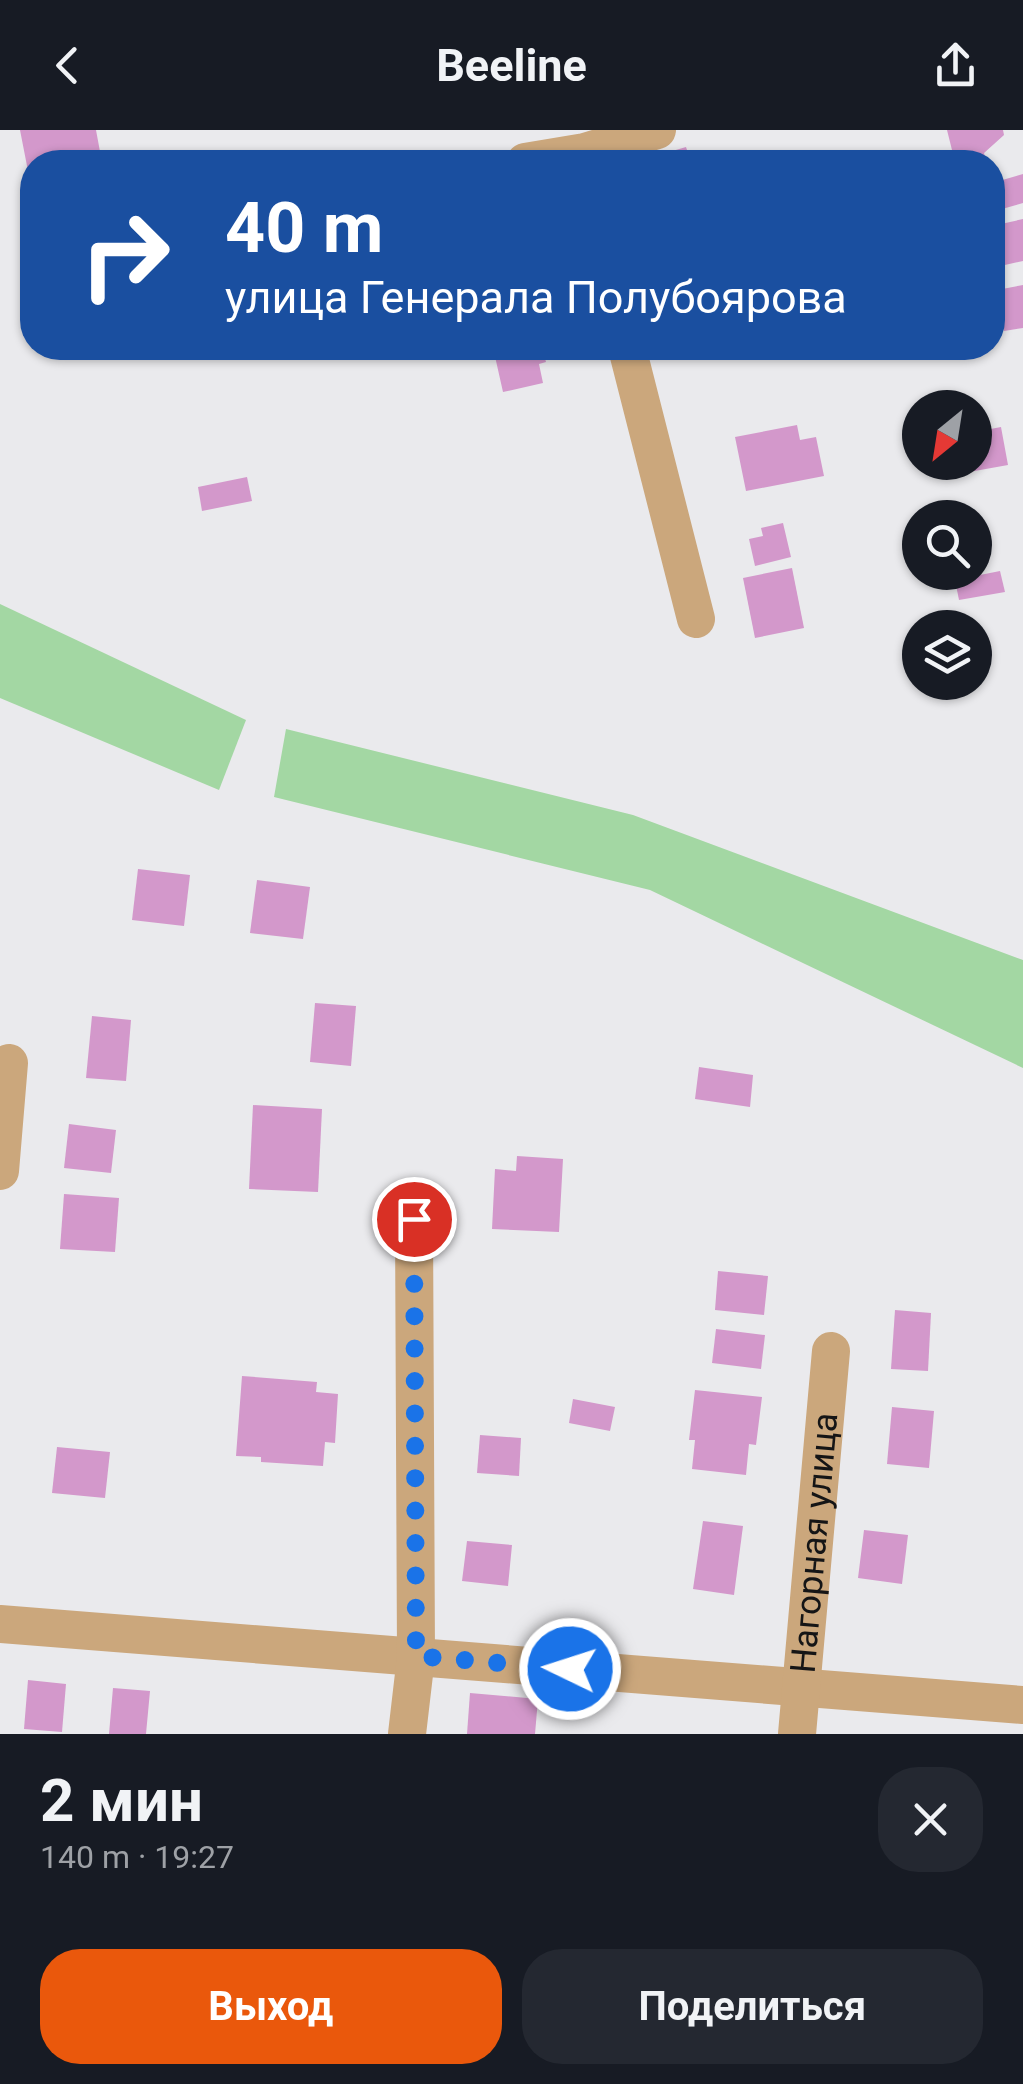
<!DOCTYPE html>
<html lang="ru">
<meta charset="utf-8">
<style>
:root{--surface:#171b24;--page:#242831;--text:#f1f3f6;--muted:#9ea1a6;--accent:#ea580c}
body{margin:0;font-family:Roboto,sans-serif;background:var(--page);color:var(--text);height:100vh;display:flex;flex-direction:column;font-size:38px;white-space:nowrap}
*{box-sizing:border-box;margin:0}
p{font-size:32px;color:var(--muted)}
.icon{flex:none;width:55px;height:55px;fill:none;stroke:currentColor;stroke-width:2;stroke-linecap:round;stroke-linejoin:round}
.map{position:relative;height:1604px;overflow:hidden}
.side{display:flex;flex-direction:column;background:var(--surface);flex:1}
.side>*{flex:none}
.banner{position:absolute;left:20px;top:20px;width:985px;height:210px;border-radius:40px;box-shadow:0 2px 8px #0004;background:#1a4fa0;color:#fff;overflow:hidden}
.needle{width:65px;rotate:210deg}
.buttons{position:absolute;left:902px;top:260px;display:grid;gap:20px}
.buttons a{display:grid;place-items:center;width:90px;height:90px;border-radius:50%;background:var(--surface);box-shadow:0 2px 8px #0004;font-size:50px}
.pin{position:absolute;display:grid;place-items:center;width:85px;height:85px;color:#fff;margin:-42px;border:5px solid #fff;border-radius:50%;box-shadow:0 2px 10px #0007}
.me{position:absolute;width:110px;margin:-55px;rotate:274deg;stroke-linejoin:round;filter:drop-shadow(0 0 8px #0008)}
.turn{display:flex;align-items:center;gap:35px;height:210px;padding:0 40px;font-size:45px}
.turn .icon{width:130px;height:130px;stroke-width:2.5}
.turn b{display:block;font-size:70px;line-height:85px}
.round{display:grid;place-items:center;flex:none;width:105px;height:105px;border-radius:40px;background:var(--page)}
.head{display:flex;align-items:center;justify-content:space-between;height:170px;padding:0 40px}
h1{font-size:60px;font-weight:700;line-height:75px}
.button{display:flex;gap:20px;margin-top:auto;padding:20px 40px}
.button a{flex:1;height:115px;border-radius:40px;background:var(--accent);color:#fff;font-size:40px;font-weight:700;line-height:115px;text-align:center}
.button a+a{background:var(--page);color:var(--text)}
header{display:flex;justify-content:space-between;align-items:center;height:130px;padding:0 40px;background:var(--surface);font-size:45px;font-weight:700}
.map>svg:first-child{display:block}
</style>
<header><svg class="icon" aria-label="back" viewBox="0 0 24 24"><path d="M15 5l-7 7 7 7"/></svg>Beeline<svg class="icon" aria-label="share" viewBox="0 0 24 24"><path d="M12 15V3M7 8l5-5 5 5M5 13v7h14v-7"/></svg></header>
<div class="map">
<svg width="1023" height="1604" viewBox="0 0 1023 1604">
<rect width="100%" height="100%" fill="#eaeaed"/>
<g fill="#a3d7a3">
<path d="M 0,474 L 246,590 L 219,660 L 0,568 Z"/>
<path d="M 286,599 L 633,685 L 1023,830 L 1023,938 L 650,760 L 274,667 Z"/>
</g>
<g fill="#d398cb">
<path d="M 20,0 L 96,0 L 101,27 L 75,32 L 32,32 L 32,41 L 28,41 Z"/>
<path d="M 947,0 L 1003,0 L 1004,5 L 984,23 L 986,30 L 955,32 Z"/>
<path d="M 686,17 L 691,32 L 646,32 L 645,29 Z"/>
<path d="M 1023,44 L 1023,73 L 995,81 L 992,53 Z"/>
<path d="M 1023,89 L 1023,131 L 996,137 L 992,96 Z"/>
<path d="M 1023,155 L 1023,198 L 1004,201 L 997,160 Z"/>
<path d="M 515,218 L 542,218 L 546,232 L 539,234 L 543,253 L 503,262 L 494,222 Z"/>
<path d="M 797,295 L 800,310 L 816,307 L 824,346 L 746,361 L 735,307 Z"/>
<path d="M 1001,297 L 1008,335 L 958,344 L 956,332 L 975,332 L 975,302 Z"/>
<path d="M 247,347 L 252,371 L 202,381 L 198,357 Z"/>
<path d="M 783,393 L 791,427 L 755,436 L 749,409 L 763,406 L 761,398 Z"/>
<path d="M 792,438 L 804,498 L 755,508 L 743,448 Z"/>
<path d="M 1000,441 L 1005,462 L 959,470 L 955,450 Z"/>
<path d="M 138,739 L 190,745 L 184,796 L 132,790 Z"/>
<path d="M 257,750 L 310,757 L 303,809 L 250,803 Z"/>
<path d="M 315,873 L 356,876 L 351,936 L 310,932 Z"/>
<path d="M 92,886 L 131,890 L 126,951 L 86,948 Z"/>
<path d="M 699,937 L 753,945 L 750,977 L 695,969 Z"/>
<path d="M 253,975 L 322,979 L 318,1062 L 249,1059 Z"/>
<path d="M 69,994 L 116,1000 L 111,1043 L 64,1038 Z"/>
<path d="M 517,1026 L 563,1029 L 559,1102 L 492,1099 L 495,1039 L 516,1041 Z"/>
<path d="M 64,1064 L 119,1068 L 115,1122 L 60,1119 Z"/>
<path d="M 718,1141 L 768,1146 L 764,1185 L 715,1180 Z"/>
<path d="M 895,1180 L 931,1183 L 928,1241 L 891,1239 Z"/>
<path d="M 716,1199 L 765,1205 L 761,1239 L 712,1233 Z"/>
<path d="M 242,1246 L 317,1252 L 316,1262 L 338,1264 L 335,1313 L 325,1312 L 323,1336 L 261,1332 L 261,1327 L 236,1326 Z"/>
<path d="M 695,1260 L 762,1267 L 756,1315 L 749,1314 L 746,1345 L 692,1339 L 695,1310 L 689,1310 Z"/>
<path d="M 573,1269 L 615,1277 L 610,1301 L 569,1293 Z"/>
<path d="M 892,1277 L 934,1281 L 929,1338 L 887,1334 Z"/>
<path d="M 480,1305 L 521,1308 L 519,1346 L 477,1343 Z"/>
<path d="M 57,1317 L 110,1322 L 105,1368 L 52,1363 Z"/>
<path d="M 703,1391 L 743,1396 L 734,1465 L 693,1459 Z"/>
<path d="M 864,1400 L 908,1405 L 902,1454 L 858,1448 Z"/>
<path d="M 467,1411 L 512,1415 L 508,1456 L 462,1451 Z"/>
<path d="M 28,1550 L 66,1554 L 62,1602 L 24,1599 Z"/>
<path d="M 113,1558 L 150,1561 L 146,1604 L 109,1604 Z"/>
<path d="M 470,1563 L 538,1569 L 535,1604 L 467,1604 Z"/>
</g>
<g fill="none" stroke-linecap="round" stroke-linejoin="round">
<g stroke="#cba77c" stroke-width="38">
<path d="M 525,32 L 585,22 L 657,0"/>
<path d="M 627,218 L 696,489"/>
<path d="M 0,1041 L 9,933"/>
<path d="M 0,1494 L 1023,1575"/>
<path d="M 407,1604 L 416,1527 L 414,1089"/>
<path id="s1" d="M 797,1604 L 831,1221"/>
</g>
</g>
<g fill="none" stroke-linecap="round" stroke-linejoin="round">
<path stroke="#1a73e8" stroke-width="18" stroke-dasharray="0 32.4" d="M 414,1089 L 416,1526 L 570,1539"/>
</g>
<g text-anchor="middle" stroke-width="8" stroke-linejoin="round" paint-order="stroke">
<g font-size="35" fill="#151516" stroke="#eaeaed">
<text dy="12" stroke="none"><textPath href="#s1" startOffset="192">Нагорная улица</textPath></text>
</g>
</g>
</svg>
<div class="buttons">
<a><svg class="needle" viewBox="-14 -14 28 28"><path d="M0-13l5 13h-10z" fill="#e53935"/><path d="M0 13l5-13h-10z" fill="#9ea1a6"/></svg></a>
<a><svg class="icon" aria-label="search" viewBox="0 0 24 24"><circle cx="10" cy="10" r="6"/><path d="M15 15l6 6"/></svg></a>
<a><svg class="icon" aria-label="layers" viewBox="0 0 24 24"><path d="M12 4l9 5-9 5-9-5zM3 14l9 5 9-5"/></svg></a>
</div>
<div class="pin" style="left:414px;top:1089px;background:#d93025"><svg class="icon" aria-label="arrive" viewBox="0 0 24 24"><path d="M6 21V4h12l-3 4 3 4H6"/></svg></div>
<svg class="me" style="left:570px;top:1539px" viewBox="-20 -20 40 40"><circle r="17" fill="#1a73e8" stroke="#fff" stroke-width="3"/><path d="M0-11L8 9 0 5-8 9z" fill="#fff"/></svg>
<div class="banner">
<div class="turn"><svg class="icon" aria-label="right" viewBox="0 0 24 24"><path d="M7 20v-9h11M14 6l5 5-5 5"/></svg><div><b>40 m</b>улица Генерала Полубоярова</div></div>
</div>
</div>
<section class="side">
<div class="head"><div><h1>2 мин</h1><p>140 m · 19:27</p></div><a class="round"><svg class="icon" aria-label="close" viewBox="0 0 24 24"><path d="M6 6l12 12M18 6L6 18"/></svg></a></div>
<div class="button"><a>Выход</a><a>Поделиться</a></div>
</section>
